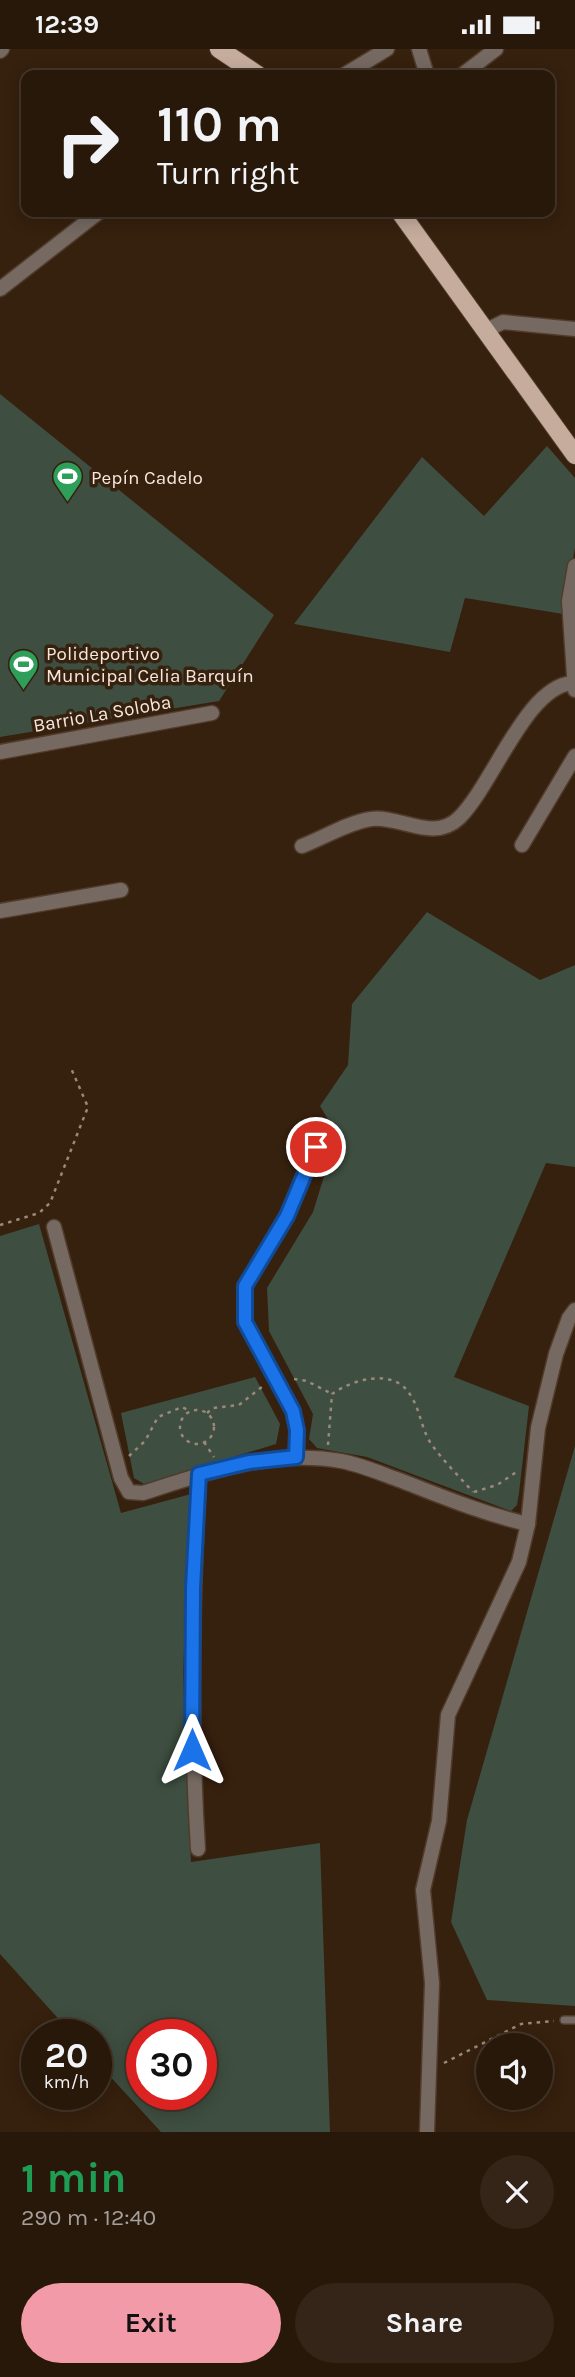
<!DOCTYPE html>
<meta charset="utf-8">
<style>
:root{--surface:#28180a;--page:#342518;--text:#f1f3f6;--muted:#a5a09c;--line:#44372b;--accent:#f39aa8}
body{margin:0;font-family:Karla,sans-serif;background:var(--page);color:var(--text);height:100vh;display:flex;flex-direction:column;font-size:26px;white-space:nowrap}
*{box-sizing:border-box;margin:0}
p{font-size:23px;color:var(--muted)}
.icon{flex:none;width:38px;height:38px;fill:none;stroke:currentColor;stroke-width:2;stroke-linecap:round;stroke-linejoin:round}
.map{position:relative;height:2083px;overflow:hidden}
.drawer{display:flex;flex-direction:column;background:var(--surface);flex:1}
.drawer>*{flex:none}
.banner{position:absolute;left:21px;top:21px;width:534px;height:147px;border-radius:14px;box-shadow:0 4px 18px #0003,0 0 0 2px var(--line);background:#28180a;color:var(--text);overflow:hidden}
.buttons{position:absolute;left:476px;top:1984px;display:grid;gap:14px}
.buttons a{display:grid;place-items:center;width:77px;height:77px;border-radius:50%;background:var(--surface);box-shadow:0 4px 18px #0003,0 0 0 2px var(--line);font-size:35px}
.speed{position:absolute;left:21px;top:1970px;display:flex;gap:14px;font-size:35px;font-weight:700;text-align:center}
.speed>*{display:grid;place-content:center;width:91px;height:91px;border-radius:50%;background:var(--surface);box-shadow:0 4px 18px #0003,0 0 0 2px var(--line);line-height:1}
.speed small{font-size:18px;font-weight:400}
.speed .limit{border:10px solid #d22;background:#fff;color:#111}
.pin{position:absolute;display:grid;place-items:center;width:60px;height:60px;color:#fff;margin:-30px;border:4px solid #fff;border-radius:50%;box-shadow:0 2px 7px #0007}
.me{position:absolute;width:77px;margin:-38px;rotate:0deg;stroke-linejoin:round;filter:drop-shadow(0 0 5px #0008)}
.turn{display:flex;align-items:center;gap:24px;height:147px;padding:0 21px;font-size:32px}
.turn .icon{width:91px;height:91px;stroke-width:2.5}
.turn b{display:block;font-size:49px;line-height:60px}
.round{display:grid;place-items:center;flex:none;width:74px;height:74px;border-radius:37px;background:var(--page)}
.overview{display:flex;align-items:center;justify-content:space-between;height:119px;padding:0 21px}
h1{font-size:42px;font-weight:700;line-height:52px;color:#1e9e55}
.button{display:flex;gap:14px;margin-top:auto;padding:14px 21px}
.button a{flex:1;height:80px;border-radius:42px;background:var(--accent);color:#111;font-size:28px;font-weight:700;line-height:80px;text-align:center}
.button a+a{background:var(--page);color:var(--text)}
.status{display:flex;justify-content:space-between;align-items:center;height:49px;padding:0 35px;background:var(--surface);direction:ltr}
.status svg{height:19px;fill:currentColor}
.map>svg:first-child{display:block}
</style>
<div class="status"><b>12:39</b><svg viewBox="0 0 49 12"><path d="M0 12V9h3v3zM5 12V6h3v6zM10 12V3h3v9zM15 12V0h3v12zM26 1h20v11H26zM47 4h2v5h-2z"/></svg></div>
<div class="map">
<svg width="575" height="2083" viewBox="0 0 575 2083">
<rect width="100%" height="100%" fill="#36200e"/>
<g fill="#3e4e40" fill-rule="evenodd">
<path d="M 0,345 L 274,566 L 219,652 L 0,688 Z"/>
<path d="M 547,397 L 575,429 L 575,499 L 563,565 L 465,549 L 450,603 L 294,575 L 422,408 L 484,467 Z"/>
<path d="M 427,863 L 540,931 L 575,916 L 575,1118 L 546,1114 L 454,1328 L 529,1357 L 519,1444 L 517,1456 L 511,1462 L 367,1408 L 317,1399 L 309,1390 L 313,1365 L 269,1282 L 267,1239 L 313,1163 L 337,1085 L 320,1057 L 348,1016 L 352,955 Z"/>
<path d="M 39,1175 L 121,1464 L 191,1445 L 183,1625 L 191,1813 L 320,1794 L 330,2083 L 161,2083 L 96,2012 L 96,1986 L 73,1986 L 0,1905 L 0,1187 ZM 142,1986 L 201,1986 L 201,2046 L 142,2046 Z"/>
<path d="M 255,1328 L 280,1375 L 276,1395 L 144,1435 L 134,1429 L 121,1364 Z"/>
<path d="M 575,1397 L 575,1957 L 487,1951 L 451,1873 L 467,1771 Z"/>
</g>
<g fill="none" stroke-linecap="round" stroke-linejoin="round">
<defs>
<path id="lane" d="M 564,1971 L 575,1971"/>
<g id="street">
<path d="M 419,0 L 427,26"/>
<path d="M 0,2 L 2,0"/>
<path d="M 344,26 L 387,0"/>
<path d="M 462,26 L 496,0"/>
<path d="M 0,240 L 99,163"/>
<path d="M 485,282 L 503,273 L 575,280"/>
<path d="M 575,641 L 569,552 L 575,517"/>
<path d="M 0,703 L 212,664"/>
<path d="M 522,796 L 575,707"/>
<path d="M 302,797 C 323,789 349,773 371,770 C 400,766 433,794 459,769 C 494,734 526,638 572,634"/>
<path d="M 0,862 L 121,841"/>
<path d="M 54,1178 L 121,1429 L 129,1443 L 143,1444 C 208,1423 272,1400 341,1412 C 362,1416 382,1425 402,1432 C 443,1448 484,1465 528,1475"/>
<path d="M 297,1408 L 297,1381 L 293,1362 L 245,1273 L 245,1237 L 287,1167 L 316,1098"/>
<path d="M 198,1800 C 190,1674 192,1551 199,1425"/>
<path d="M 427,2083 L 432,1934 L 423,1841 L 439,1772 L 448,1666 L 519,1513 L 528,1475 L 538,1379 L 556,1305 L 569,1269 L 575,1261"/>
</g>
<g id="primary">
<path d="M 219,0 L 258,26"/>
<path d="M 400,163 L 575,406"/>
</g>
</defs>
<use href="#lane" stroke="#513c2b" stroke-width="10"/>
<use href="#street" stroke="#513c2b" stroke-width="17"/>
<use href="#primary" stroke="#513c2b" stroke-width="20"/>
<g stroke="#9a8879" stroke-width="2.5" stroke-dasharray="3.5 5" stroke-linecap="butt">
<path d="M 0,1176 L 39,1164 L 50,1154 L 88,1058 L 70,1017"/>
<path d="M 294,1330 L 307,1332 L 332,1345"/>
<circle cx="197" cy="1378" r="17"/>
<path d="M 207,1364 L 213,1359 L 239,1356 L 263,1337"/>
<path d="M 204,1393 L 214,1408"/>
<path d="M 328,1396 L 332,1345 C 353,1330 395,1318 411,1347 C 420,1361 421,1378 430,1393 C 442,1411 459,1427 473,1443"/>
<path d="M 129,1407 L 145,1392 L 158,1368 L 182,1358 L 190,1362"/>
<path d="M 474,1443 L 497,1436 L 518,1422"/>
<path d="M 444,2014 L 521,1975 L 554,1972"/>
</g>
<use href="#lane" stroke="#756962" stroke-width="7"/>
<use href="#street" stroke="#756962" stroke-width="14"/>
<use href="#primary" stroke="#c5ac9d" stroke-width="18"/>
</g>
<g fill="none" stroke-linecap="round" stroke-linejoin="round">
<defs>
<path id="route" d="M 192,1701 L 193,1539 L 199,1425 L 249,1413 L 296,1408 L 297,1381 L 293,1362 L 245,1273 L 245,1237 L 287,1167 L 316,1098"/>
</defs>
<use href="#route" stroke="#114b97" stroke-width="18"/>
<use href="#route" stroke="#1a73e8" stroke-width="12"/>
</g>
<defs>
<symbol id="stadium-pin" viewBox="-11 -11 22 30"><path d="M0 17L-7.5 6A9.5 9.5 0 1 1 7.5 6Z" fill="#2e9e5b" stroke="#36200e"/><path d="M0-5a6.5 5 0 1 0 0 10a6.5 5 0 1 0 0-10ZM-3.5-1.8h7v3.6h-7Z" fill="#fff"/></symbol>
</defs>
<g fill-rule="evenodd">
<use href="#stadium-pin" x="50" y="410" width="35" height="47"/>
<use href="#stadium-pin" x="6" y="598" width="35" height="47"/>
</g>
<g text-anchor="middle" stroke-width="7" stroke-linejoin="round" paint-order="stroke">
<g font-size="19" fill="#f6e7dc" stroke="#36200e" text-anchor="start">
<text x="91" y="435">Pepín Cadelo</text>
<text x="46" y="611">Polideportivo<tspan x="46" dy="22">Municipal Celia Barquín</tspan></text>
</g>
<g font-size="19" fill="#f6e7dc" stroke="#36200e">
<text transform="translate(102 664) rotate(-10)" y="7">Barrio La Soloba</text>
</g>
</g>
</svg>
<div class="buttons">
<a><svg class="icon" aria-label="sound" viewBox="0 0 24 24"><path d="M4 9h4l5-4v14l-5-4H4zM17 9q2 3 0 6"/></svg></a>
</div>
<div class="speed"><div>20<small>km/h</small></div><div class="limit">30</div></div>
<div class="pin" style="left:316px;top:1098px;background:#d93025"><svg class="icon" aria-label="arrive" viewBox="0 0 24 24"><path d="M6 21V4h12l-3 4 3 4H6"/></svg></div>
<svg class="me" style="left:192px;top:1701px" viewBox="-20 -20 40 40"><path d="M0-17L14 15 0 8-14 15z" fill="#1a73e8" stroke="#fff" stroke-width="4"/></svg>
<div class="banner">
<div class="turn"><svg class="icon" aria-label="right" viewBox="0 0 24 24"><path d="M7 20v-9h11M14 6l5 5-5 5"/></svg><div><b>110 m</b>Turn right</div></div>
</div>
</div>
<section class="drawer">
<div class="overview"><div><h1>1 min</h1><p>290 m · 12:40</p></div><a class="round"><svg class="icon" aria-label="close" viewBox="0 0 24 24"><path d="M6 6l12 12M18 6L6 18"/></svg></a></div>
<div class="button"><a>Exit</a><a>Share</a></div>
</section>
